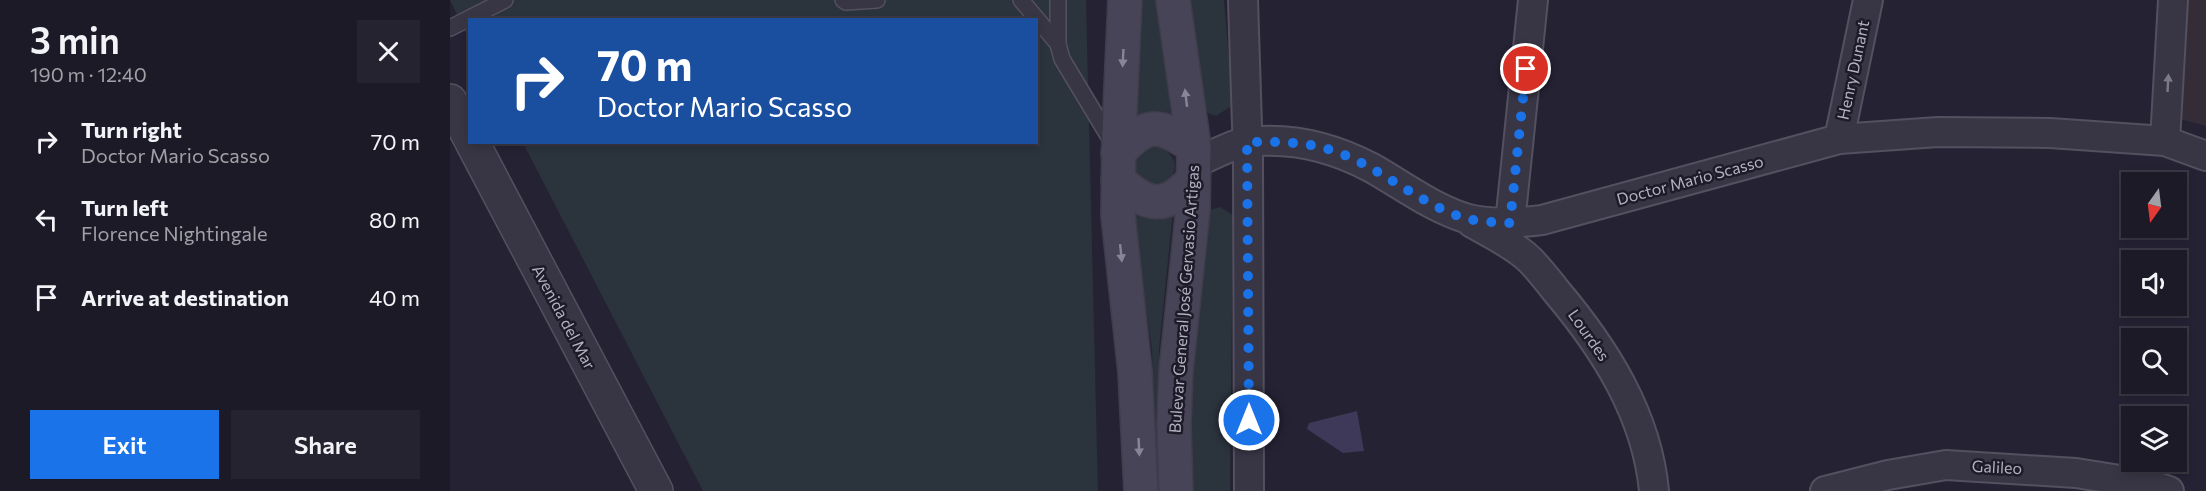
<!DOCTYPE html>
<meta charset="utf-8">
<style>
:root{--surface:#1c1a27;--page:#25232f;--text:#f1f3f6;--muted:#a0a1a7;--line:#3a3844;--accent:#1a73e8}
body{margin:0;font-family:Commissioner,sans-serif;background:var(--page);color:var(--text);height:100vh;display:flex;flex-direction:column;font-size:22px;white-space:nowrap}
*{box-sizing:border-box;margin:0}
p{font-size:20px;color:var(--muted)}
.icon{flex:none;width:33px;height:33px;fill:none;stroke:currentColor;stroke-width:2;stroke-linecap:round;stroke-linejoin:round}
.map{position:relative;flex:1;overflow:hidden}
.panel{display:flex;flex-direction:column;background:var(--surface);width:450px}
.panel>*{flex:none}
.hud{position:absolute;left:18px;top:18px;width:570px;height:126px;border-radius:0px;box-shadow:0 3px 9px #0003,0 0 0 2px var(--line);background:#1a4fa0;color:#fff;overflow:hidden}
.needle{width:39px;rotate:194deg}
.controls{position:absolute;left:1671px;top:172px;display:grid;gap:12px}
.controls a{display:grid;place-items:center;width:66px;height:66px;border-radius:0px;background:var(--surface);box-shadow:0 3px 9px #0003,0 0 0 2px var(--line);font-size:30px}
.pin{position:absolute;display:grid;place-items:center;width:51px;height:51px;color:#fff;margin:-26px;border:3px solid #fff;border-radius:50%;box-shadow:0 2px 6px #0007}
.me{position:absolute;width:66px;margin:-33px;rotate:0deg;stroke-linejoin:round;filter:drop-shadow(0 0 4px #0008)}
.turn{display:flex;align-items:center;gap:21px;height:126px;padding:0 30px;font-size:27px}
.turn .icon{width:78px;height:78px;stroke-width:2.5}
.turn b{display:block;font-size:42px;line-height:51px}
.round{display:grid;place-items:center;flex:none;width:63px;height:63px;border-radius:0px;background:var(--page)}
.overview{display:flex;align-items:center;justify-content:space-between;height:102px;padding:0 30px}
h1{font-size:36px;font-weight:600;line-height:45px}
.cta{display:flex;gap:12px;margin-top:auto;padding:12px 30px}
.cta a{flex:1;height:69px;border-radius:0px;background:var(--accent);color:#fff;font-size:24px;font-weight:600;line-height:69px;text-align:center}
.cta a+a{background:var(--page);color:var(--text)}
ul{padding:0;list-style:none}
li{display:flex;align-items:center;gap:18px;height:78px;padding:0 30px}
li div{flex:1}
li b{display:block;font-size:22px}
li em{font-style:normal}
main{display:flex;flex:1;min-height:0}
.map>svg:first-child{display:block}
</style>
<main>
<section class="panel">
<div class="overview"><div><h1>3 min</h1><p>190 m · 12:40</p></div><a class="round"><svg class="icon" aria-label="close" viewBox="0 0 24 24"><path d="M6 6l12 12M18 6L6 18"/></svg></a></div>
<ul>
<li><svg class="icon" aria-label="right" viewBox="0 0 24 24"><path d="M7 20v-9h11M14 6l5 5-5 5"/></svg><div><b>Turn right</b><p>Doctor Mario Scasso</p></div><em>70 m</em></li>
<li><svg class="icon" aria-label="left" viewBox="0 0 24 24"><path d="M17 20v-9H6M10 6l-5 5 5 5"/></svg><div><b>Turn left</b><p>Florence Nightingale</p></div><em>80 m</em></li>
<li><svg class="icon" aria-label="arrive" viewBox="0 0 24 24"><path d="M6 21V4h12l-3 4 3 4H6"/></svg><div><b>Arrive at destination</b></div><em>40 m</em></li>
</ul>
<div class="cta"><a>Exit</a><a>Share</a></div>
</section>
<div class="map">
<svg width="1756" height="491" viewBox="0 0 1756 491">
<rect width="100%" height="100%" fill="#252234"/>
<path fill="#342d37" d="M 1739,0 L 1756,0 L 1756,126 L 1722,117 Z"/>
<g fill="#2b333d">
<path d="M 0,0 L 636,0 L 648,491 L 253,491 L 73,143 L 586,142 L 586,20 L 20,20 L 19,40 Z"/>
<path d="M 691,0 L 710,0 L 717,59 L 721,121 L 680,122 Z"/>
<path d="M 739,0 L 774,0 L 783,105 L 766,116 L 758,113 L 752,104 Z"/>
<path d="M 704,145 C 718,148 731,162 722,177 C 719,182 712,186 707,189 L 682,175 L 682,156 Z"/>
<path d="M 770,207 L 783,215 L 780,491 L 741,491 L 739,426 L 753,212 Z"/>
<path d="M 723,211 L 709,349 L 710,491 L 705,491 L 702,349 L 681,212 L 692,215 Z"/>
</g>
<path fill="#3e3859" d="M 907,411 L 914,451 L 893,453 L 857,429 L 859,423 Z"/>
<g fill="none" stroke-linecap="round" stroke-linejoin="round">
<defs>
<g id="service">
<path d="M 393,0 L 396,2 L 427,0"/>
<path d="M 571,0 L 608,44 L 612,59 L 662,142"/>
<path d="M 0,28 L 55,0"/>
<path d="M 608,44 L 608,0"/>
</g>
<g id="minor">
<path d="M 793,0 L 798,157 L 799,491"/>
<path d="M 1389,139 L 1418,0"/>
<path d="M 1715,141 L 1723,0"/>
<path d="M 743,163 C 762,157 779,144 799,142 C 842,137 884,148 922,168 C 952,185 981,207 1015,218 C 1039,225 1067,223 1092,220 L 1389,139 L 1488,132 L 1600,133 L 1715,141 L 1756,156"/>
<path d="M 1022,223 C 1041,234 1065,245 1080,260 C 1090,270 1098,281 1107,292 C 1155,349 1197,415 1204,491"/>
<path d="M 1060,223 L 1083,0"/>
<path d="M 1375,491 L 1438,475 L 1496,465 L 1626,473 L 1701,485 L 1719,491"/>
</g>
<g id="tertiary">
<path d="M 0,101 L 20,138"/>
<path d="M 22,142 L 206,491"/>
</g>
<g id="secondary">
<path d="M 675,0 L 669,132 L 668,215 L 685,372 L 691,491"/>
<path d="M 723,0 L 744,147 L 743,209 L 726,371 L 724,424 L 726,491"/>
<path d="M 668,153 C 698,121 709,123 744,147"/>
<path d="M 668,180 C 698,207 714,211 743,180"/>
</g>
</defs>
<use href="#service" stroke="#54505f" stroke-width="18"/>
<use href="#minor" stroke="#54505f" stroke-width="32"/>
<use href="#tertiary" stroke="#54505f" stroke-width="36"/>
<use href="#secondary" stroke="#3f3c4b" stroke-width="36"/>
<use href="#service" stroke="#383645" stroke-width="15"/>
<use href="#minor" stroke="#383645" stroke-width="28"/>
<use href="#tertiary" stroke="#383645" stroke-width="33"/>
<use href="#secondary" stroke="#484457" stroke-width="33"/>
</g>
<defs><path id="oneway-solid" d="M-6-.8H1V-3.2L6.5 0L1 3.2V.8H-6Z" transform="scale(1.5)"/></defs>
<g fill="#898597">
<use href="#oneway-solid" transform="translate(673 58) rotate(93)"/>
<use href="#oneway-solid" transform="translate(736 98) rotate(-97)"/>
<use href="#oneway-solid" transform="translate(671 253) rotate(84)"/>
<use href="#oneway-solid" transform="translate(689 447) rotate(87)"/>
</g>
<use fill="#7c7989" href="#oneway-solid" transform="translate(1718 83) rotate(-87)"/>
<g fill="none" stroke-linecap="round" stroke-linejoin="round">
<path stroke="#1a73e8" stroke-width="10" stroke-dasharray="0 18" d="M 799,420 L 797,142 C 827,142 855,141 884,151 C 930,167 968,203 1014,218 C 1028,222 1046,222 1060,223 L 1076,69"/>
</g>
<g text-anchor="middle" stroke-width="5" stroke-linejoin="round" paint-order="stroke">
<g font-size="16" fill="#b4b0c1" stroke="#1e1b29">
<text transform="translate(1403 70) rotate(-78)" y="6">Henry Dunant</text>
<text transform="translate(1240 180) rotate(-15)" y="6">Doctor Mario Scasso</text>
<text transform="translate(734 299) rotate(-86)" y="6">Bulevar General José Gervasio Artigas</text>
<text transform="translate(114 317) rotate(62)" y="6">Avenida del Mar</text>
<text transform="translate(1139 335) rotate(55)" y="6">Lourdes</text>
<text transform="translate(1547 467) rotate(3)" y="6">Galileo</text>
</g>
</g>
</svg>
<div class="controls">
<a><svg class="needle" viewBox="-14 -14 28 28"><path d="M0-13l5 13h-10z" fill="#e53935"/><path d="M0 13l5-13h-10z" fill="#a0a1a7"/></svg></a>
<a><svg class="icon" aria-label="sound" viewBox="0 0 24 24"><path d="M4 9h4l5-4v14l-5-4H4zM17 9q2 3 0 6"/></svg></a>
<a><svg class="icon" aria-label="search" viewBox="0 0 24 24"><circle cx="10" cy="10" r="6"/><path d="M15 15l6 6"/></svg></a>
<a><svg class="icon" aria-label="layers" viewBox="0 0 24 24"><path d="M12 4l9 5-9 5-9-5zM3 14l9 5 9-5"/></svg></a>
</div>
<div class="pin" style="left:1076px;top:69px;background:#d93025"><svg class="icon" aria-label="arrive" viewBox="0 0 24 24"><path d="M6 21V4h12l-3 4 3 4H6"/></svg></div>
<svg class="me" style="left:799px;top:420px" viewBox="-20 -20 40 40"><circle r="17" fill="#1a73e8" stroke="#fff" stroke-width="3"/><path d="M0-11L8 9 0 5-8 9z" fill="#fff"/></svg>
<div class="hud">
<div class="turn"><svg class="icon" aria-label="right" viewBox="0 0 24 24"><path d="M7 20v-9h11M14 6l5 5-5 5"/></svg><div><b>70 m</b>Doctor Mario Scasso</div></div>
</div>
</div>
</main>
